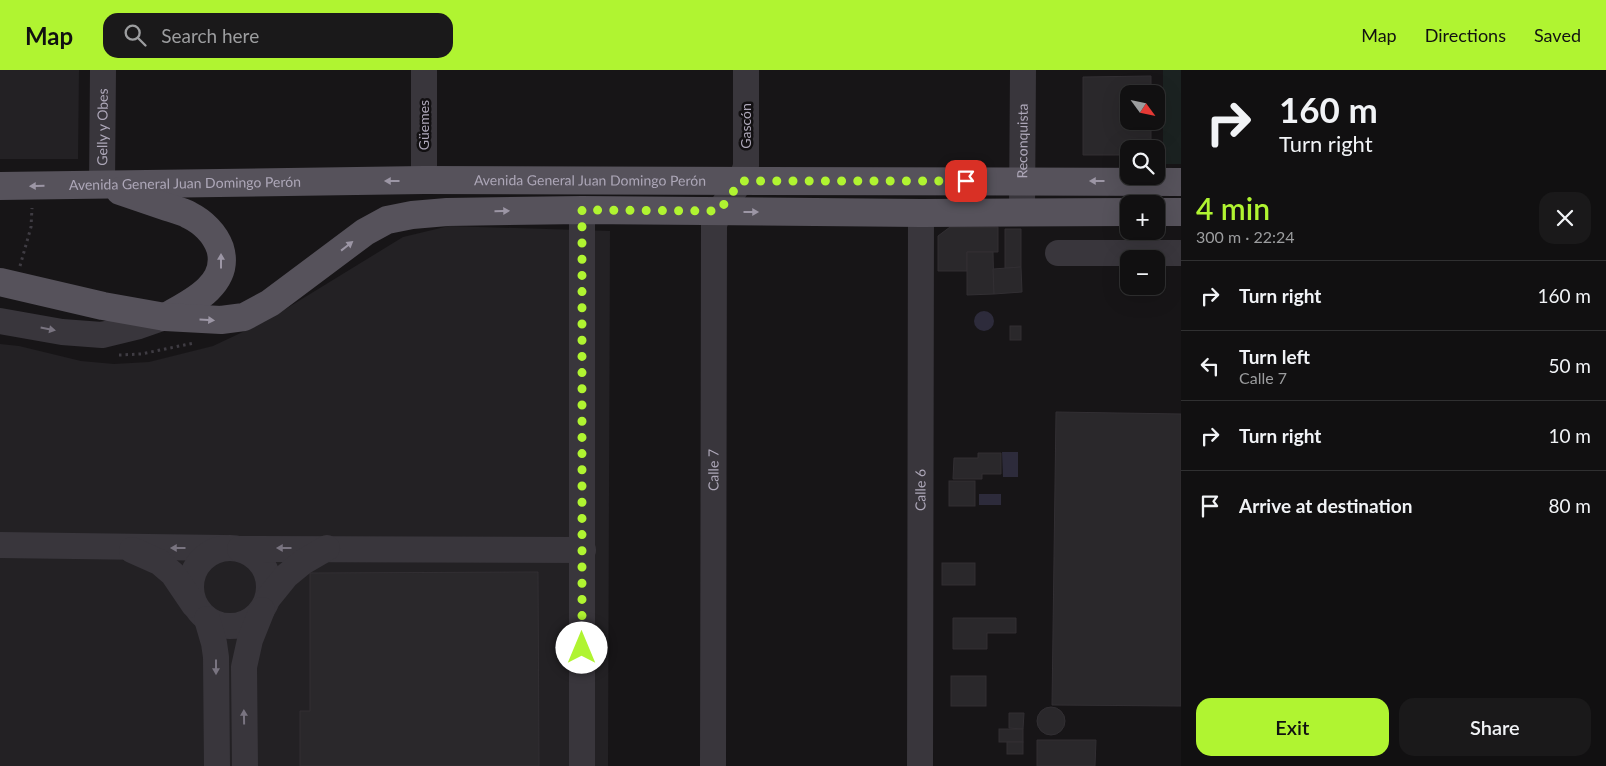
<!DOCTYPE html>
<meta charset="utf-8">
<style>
:root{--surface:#111011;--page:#1a191a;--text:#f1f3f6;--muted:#9c9d9f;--line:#303031;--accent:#b0f431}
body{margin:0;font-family:Lato,sans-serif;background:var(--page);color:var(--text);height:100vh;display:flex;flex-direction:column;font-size:19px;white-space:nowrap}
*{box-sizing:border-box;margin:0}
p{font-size:16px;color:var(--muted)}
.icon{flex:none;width:28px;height:28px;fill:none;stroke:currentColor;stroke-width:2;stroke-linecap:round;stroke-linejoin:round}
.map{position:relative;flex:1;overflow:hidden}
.sheet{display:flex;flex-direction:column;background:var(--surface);width:425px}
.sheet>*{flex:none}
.hud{background:#111011;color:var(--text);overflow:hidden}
.needle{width:32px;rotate:123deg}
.fabs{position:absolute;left:1120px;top:15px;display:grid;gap:10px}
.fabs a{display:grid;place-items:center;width:45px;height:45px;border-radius:10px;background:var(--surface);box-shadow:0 5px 20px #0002,0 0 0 1px var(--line);font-size:25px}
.pin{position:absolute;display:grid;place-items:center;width:42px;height:42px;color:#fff;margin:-21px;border-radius:10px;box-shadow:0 2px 8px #0006}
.me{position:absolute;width:55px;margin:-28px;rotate:0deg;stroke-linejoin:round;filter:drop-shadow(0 0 4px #0008)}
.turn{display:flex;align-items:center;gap:18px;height:105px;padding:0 15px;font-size:22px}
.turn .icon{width:65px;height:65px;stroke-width:2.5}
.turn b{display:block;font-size:35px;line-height:42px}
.round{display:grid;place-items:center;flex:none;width:52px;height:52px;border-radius:15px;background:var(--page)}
.head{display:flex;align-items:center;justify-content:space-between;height:85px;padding:0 15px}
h1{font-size:30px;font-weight:600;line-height:38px;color:var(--accent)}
.cta{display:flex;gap:10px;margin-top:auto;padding:10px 15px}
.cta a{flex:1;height:58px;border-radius:15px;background:var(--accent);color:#111;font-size:20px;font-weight:600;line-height:58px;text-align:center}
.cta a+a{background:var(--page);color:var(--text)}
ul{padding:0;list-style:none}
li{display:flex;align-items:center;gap:15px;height:70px;padding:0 15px;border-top:1px solid var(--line)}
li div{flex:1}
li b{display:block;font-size:19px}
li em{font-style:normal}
header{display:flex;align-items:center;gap:30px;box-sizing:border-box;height:70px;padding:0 25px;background:var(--accent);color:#111}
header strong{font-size:24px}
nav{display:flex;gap:28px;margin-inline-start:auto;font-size:18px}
.search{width:350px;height:45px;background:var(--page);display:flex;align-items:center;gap:12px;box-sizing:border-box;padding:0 18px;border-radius:15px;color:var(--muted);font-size:19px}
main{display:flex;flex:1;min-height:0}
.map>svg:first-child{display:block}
</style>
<header>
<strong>Map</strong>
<div class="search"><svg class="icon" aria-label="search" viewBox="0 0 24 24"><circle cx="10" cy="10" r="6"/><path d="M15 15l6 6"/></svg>Search here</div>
<nav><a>Map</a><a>Directions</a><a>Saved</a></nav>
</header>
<main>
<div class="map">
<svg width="1181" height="696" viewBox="0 0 1181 696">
<rect width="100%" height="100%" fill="#171517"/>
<g fill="#232124">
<path d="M 0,0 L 79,0 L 78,89 L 0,89 Z"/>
<path d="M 449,156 L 610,161 L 608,696 L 0,696 L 0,274 L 19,276 L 81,291 L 114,294 L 149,292 L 213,276 L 266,251 L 403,167 Z"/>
</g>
<rect fill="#1b2221" x="1163" y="0" width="18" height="94"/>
<g fill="#2d2b3b">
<circle cx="984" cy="251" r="10"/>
<path d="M 1002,382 L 1018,382 L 1018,407 L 1003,407 Z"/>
<rect x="979" y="424" width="22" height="11"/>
</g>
<g fill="#2a282b" stroke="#322f33">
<path d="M 1151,6 L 1151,24 L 1129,24 L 1129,51 L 1151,51 L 1151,79 L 1129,79 L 1129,85 L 1083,85 L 1083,7 Z"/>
<path d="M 950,157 L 998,157 L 998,182 L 967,182 L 967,201 L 938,201 L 938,166 Z"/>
<path d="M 1005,159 L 1021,159 L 1021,197 L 1005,198 Z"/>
<path d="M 967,182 L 993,182 L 994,224 L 967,225 Z"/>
<path d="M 1021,197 L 1022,222 L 994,224 L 993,199 Z"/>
<rect x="1010" y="256" width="11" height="14"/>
<path d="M 1056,342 L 1181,344 L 1181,636 L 1052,635 Z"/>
<path d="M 978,383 L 1001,383 L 1001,404 L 982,404 L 982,409 L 953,409 L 954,388 L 978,388 Z"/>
<rect x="949" y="411" width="26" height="25"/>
<rect x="942" y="493" width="33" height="22"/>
<path d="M 538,502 L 539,696 L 300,696 L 300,641 L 310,641 L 310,503 Z"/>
<path d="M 953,548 L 1016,548 L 1016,563 L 987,563 L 987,579 L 953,579 Z"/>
<rect x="951" y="606" width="35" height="30"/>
<circle cx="1051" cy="651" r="14"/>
<path d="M 1009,643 L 1024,643 L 1023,659 L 1009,658 Z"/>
<rect x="999" y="659" width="24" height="13"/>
<path d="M 1037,670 L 1096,670 L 1095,696 L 1037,696 Z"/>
<rect x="1007" y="672" width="16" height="12"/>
</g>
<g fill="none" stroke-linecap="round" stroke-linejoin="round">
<g stroke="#3f3c43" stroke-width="3" stroke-dasharray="2.5 4" stroke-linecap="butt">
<path d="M 20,196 L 31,157 L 32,138"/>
<path d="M 119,285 L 141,284 L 194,273"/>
</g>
<g stroke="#39363c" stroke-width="26">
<path d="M 424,110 L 424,0"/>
<path id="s1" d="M 102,115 L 103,0"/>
<path id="s2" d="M 1022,141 L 1023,0"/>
<path d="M 1058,183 L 1181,183"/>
<path d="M 0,251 L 62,262 L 102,265 L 139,256 L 165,247"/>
<path d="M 0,475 L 224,478"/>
<circle cx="230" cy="517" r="39"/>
<path d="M 240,479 L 583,480"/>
<path d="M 132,480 L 159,492 L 173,504 L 194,535"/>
<path d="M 269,527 L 286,506 L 303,492 L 327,478"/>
<path d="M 207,549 L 214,573 L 216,587 L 217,696"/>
<path d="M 245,696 L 244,597 L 250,570 L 262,540"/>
<path d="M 582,696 L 582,140"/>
<path id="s3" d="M 713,696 L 714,155 L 719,141 L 741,111 L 746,96 L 746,0"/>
<path id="s4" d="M 920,696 L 921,143"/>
</g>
<g stroke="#56525b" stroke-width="28">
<path id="s5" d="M 0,116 L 424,110 L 1181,112"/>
<path d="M 120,121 C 135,126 149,131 164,136 C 172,139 182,141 189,145 C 203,152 215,164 220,178 C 231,214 191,233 165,247"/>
<path d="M 1156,142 L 1181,142"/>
<path d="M 0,212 L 103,236 L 165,247 L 221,250 L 244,247 L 270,233 L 365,162 L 387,150 L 412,145 L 447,142 L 582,140 L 921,143 L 1129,142"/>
</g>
</g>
<defs><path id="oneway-solid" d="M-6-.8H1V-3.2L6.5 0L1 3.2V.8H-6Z" transform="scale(1.25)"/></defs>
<g fill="#9c96a5">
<use href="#oneway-solid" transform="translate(392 111) rotate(180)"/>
<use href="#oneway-solid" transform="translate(1097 111) rotate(-180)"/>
<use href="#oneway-solid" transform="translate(37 116) rotate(179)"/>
<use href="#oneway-solid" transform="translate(502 141) rotate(-1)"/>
<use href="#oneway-solid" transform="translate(751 142)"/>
<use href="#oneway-solid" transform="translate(347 176) rotate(-38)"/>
<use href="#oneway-solid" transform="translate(221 191) rotate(-90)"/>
<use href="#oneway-solid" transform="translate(207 250) rotate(4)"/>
</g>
<g fill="#797480">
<use href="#oneway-solid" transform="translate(48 259) rotate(11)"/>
<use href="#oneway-solid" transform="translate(178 478) rotate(-180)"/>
<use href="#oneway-solid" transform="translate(284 478) rotate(180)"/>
<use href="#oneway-solid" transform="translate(216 597) rotate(90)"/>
<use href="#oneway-solid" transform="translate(244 647) rotate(-91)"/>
</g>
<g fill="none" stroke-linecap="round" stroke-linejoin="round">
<path stroke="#b0f431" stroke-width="9" stroke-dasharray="0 16.2" d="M 582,578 L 582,140 L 719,141 L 741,111 L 966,111"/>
</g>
<g text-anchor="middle" stroke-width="5" stroke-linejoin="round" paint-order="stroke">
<g font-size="14" fill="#ada7b8" stroke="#121012">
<text transform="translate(424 55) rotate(-90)" y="5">Güemes</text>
<text transform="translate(746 56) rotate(-90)" y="5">Gascón</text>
<text dy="5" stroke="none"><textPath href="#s1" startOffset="58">Gelly y Obes</textPath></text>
<text dy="5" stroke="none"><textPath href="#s2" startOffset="70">Reconquista</textPath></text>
<text dy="5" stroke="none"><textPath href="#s5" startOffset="590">Avenida General Juan Domingo Perón</textPath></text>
<text dy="5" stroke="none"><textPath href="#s5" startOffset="185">Avenida General Juan Domingo Perón</textPath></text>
<text dy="5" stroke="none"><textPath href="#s3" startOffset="296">Calle 7</textPath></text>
<text dy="5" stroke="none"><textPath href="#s4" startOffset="276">Calle 6</textPath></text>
</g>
</g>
</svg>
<div class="fabs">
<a><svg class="needle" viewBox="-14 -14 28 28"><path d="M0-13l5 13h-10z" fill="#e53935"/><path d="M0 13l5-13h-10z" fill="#9c9d9f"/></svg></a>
<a><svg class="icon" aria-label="search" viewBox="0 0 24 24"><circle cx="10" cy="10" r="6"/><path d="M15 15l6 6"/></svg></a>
<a>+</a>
<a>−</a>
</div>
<div class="pin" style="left:966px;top:111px;background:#d93025"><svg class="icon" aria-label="arrive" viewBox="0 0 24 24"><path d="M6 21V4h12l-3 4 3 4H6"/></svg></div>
<svg class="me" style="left:582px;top:578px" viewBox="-20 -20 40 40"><circle r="19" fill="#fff"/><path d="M0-13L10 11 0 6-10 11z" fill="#b0f431"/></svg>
</div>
<section class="sheet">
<div class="hud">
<div class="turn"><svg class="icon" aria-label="right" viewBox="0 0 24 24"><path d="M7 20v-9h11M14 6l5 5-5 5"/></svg><div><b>160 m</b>Turn right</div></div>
</div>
<div class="head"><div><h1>4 min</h1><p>300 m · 22:24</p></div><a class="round"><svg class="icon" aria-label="close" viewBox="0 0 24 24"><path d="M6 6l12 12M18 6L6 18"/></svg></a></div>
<ul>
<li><svg class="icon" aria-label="right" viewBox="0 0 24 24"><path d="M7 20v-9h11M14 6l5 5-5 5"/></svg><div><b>Turn right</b></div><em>160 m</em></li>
<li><svg class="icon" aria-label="left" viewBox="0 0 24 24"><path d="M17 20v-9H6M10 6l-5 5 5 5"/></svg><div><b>Turn left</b><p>Calle 7</p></div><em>50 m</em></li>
<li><svg class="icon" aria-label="right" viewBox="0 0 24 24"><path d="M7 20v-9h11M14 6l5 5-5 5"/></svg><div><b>Turn right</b></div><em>10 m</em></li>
<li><svg class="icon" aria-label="arrive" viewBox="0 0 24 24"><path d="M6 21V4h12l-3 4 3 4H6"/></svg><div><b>Arrive at destination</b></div><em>80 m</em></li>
</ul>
<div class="cta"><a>Exit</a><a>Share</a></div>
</section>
</main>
